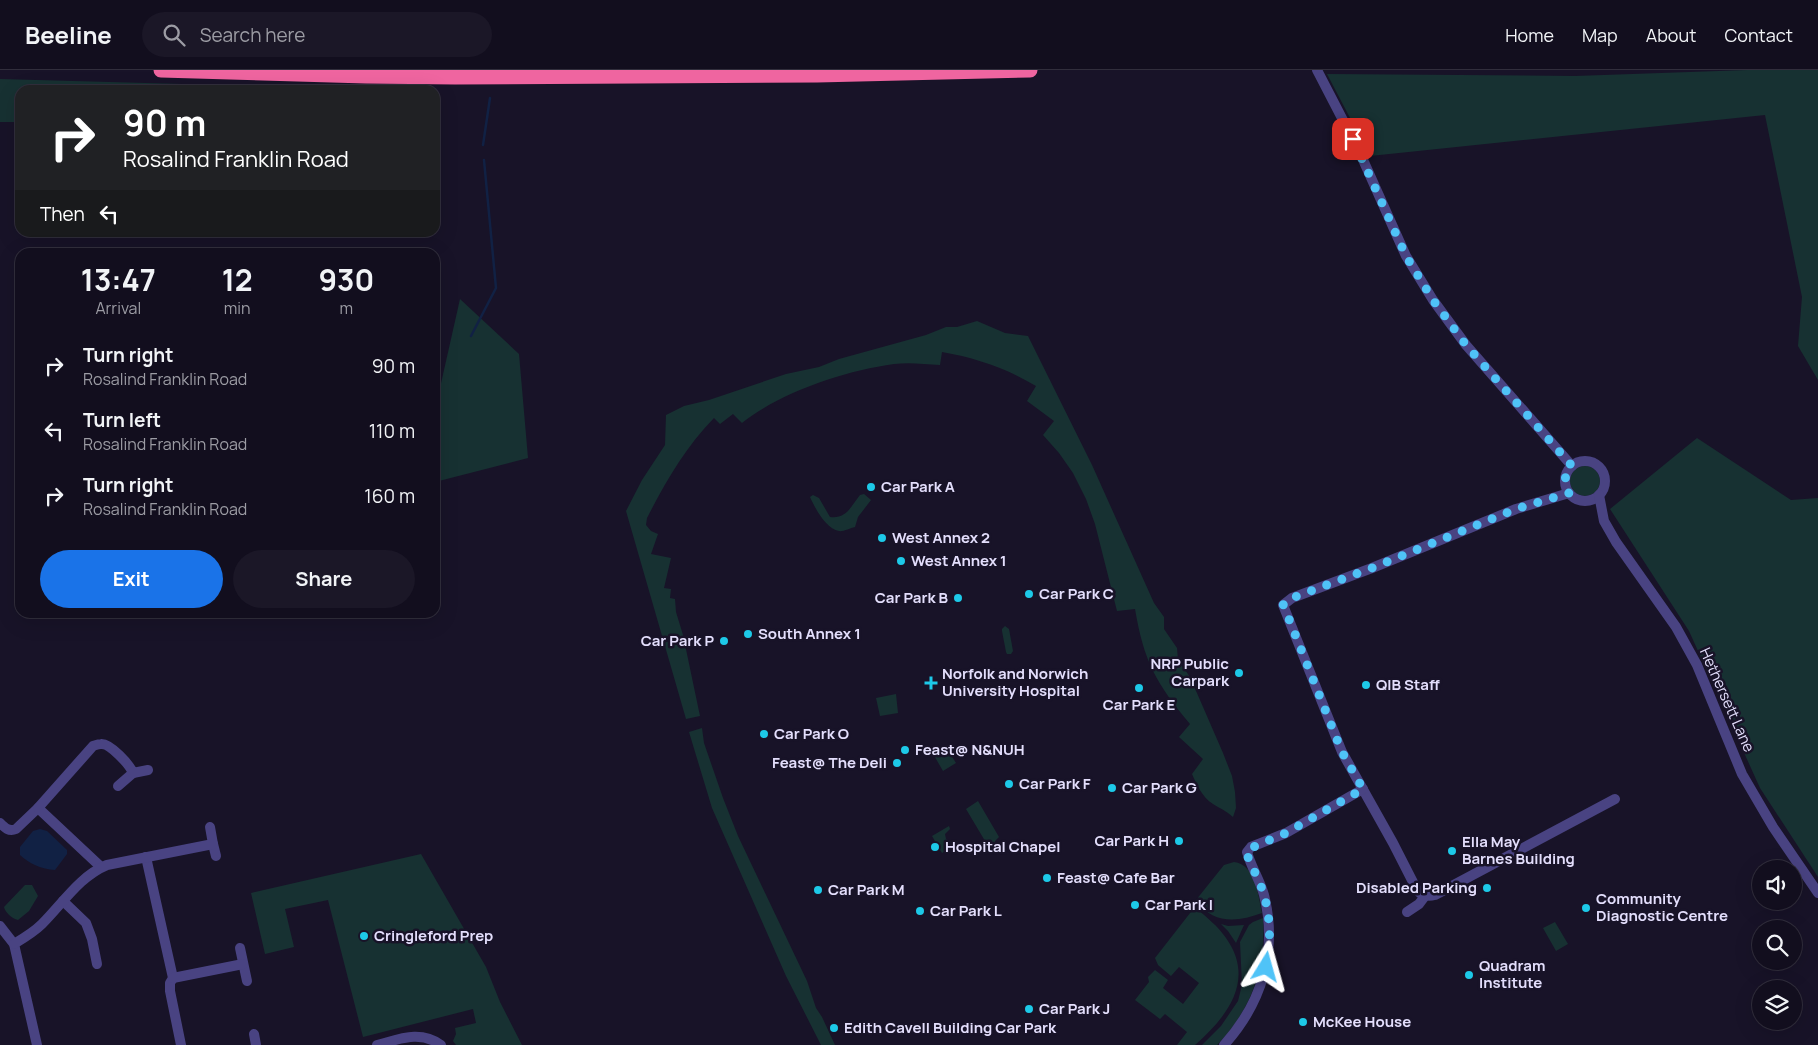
<!DOCTYPE html>
<style>
:root{--surface:#120e1e;--page:#1b1727;--text:#f1f3f6;--muted:#9c9ca4;--line:#312e3c;--accent:#1a73e8}
body{margin:0;font-family:Manrope,sans-serif;background:var(--page);color:var(--text);height:100vh;display:flex;flex-direction:column;font-size:19px;white-space:nowrap}
*{box-sizing:border-box;margin:0}
p{font-size:16px;color:var(--muted)}
.icon{flex:none;width:28px;height:28px;fill:none;stroke:currentColor;stroke-width:2;stroke-linecap:round;stroke-linejoin:round}
.map{position:relative;flex:1;overflow:hidden}
.side{position:absolute;left:15px;top:178px;width:425px;height:370px;display:flex;flex-direction:column;background:var(--surface);border-radius:15px;box-shadow:0 5px 20px #0002,0 0 0 1px var(--line)}
.side>*{flex:none}
.banner{position:absolute;left:15px;top:15px;width:425px;height:152px;border-radius:15px;box-shadow:0 5px 20px #0002,0 0 0 1px var(--line);background:#202124;color:#fff;overflow:hidden}
.controls{position:absolute;left:1752px;top:790px;display:grid;gap:10px}
.controls a{display:grid;place-items:center;width:50px;height:50px;border-radius:50%;background:var(--surface);box-shadow:0 5px 20px #0002,0 0 0 1px var(--line);font-size:25px}
.pin{position:absolute;display:grid;place-items:center;width:42px;height:42px;color:#fff;margin:-21px;border-radius:10px;box-shadow:0 2px 8px #0006}
.me{position:absolute;width:55px;margin:-28px;rotate:8deg;stroke-linejoin:round;filter:drop-shadow(0 0 4px #0008)}
.turn{display:flex;align-items:center;gap:18px;height:105px;padding:0 25px;font-size:22px}
.turn .icon{width:65px;height:65px;stroke-width:2.5}
.turn b{display:block;font-size:35px;line-height:42px}
.then{display:flex;align-items:center;height:48px;padding:0 25px;background:#0003;gap:10px;font-size:19px}
.eta{display:flex;justify-content:space-evenly;align-items:center;height:85px;text-align:center}
.eta b{font-size:30px;font-weight:700;line-height:35px}
.cta{display:flex;gap:10px;margin-top:auto;padding:10px 25px}
.cta a{flex:1;height:58px;border-radius:30px;background:var(--accent);color:#fff;font-size:20px;font-weight:700;line-height:58px;text-align:center}
.cta a+a{background:var(--page);color:var(--text)}
ul{padding:0;list-style:none}
li{display:flex;align-items:center;gap:15px;height:65px;padding:0 25px}
li div{flex:1}
li b{display:block;font-size:19px}
li em{font-style:normal}
header{display:flex;align-items:center;gap:30px;box-sizing:border-box;height:70px;padding:0 25px;background:var(--surface);border-bottom:1px solid var(--line)}
header strong{font-size:24px}
nav{display:flex;gap:28px;margin-inline-start:auto;font-size:18px}
.search{width:350px;height:45px;background:var(--page);display:flex;align-items:center;gap:12px;box-sizing:border-box;padding:0 18px;border-radius:28px;color:var(--muted);font-size:19px}
.map>svg:first-child{display:block}
</style>
<header>
<strong>Beeline</strong>
<div class="search"><svg class="icon" aria-label="search" viewBox="0 0 24 24"><circle cx="10" cy="10" r="6"/><path d="M15 15l6 6"/></svg>Search here</div>
<nav><a>Home</a><a>Map</a><a>About</a><a>Contact</a></nav>
</header>
<div class="map">
<svg width="1818" height="975" viewBox="0 0 1818 975">
<rect width="100%" height="100%" fill="#181328"/>
<g fill="#173132">
<path d="M 1747,0 L 1818,0 L 1818,310 L 1798,276 L 1802,227 L 1765,45 L 1370,86 L 1327,4 L 1575,6 Z"/>
<path d="M 0,9 L 366,19 L 368,20 L 20,20 L 20,52 L 0,52 Z"/>
<path d="M 460,229 L 519,284 L 528,388 L 435,412 L 435,340 Z"/>
<path d="M 977,251 L 1005,263 L 1028,266 L 1092,395 L 1154,533 L 1164,547 L 1164,559 L 1177,578 L 1178,590 L 1190,607 L 1223,683 L 1232,706 L 1235,722 L 1236,738 L 1233,747 C 1225,740 1221,739 1213,734 C 1202,727 1197,715 1192,704 L 1203,689 L 1179,667 L 1190,654 C 1156,613 1144,592 1135,539 L 1117,541 L 1095,454 L 1086,429 L 1073,403 L 1059,383 L 1043,365 L 1054,351 L 1027,331 L 1036,316 C 1006,298 976,288 942,282 L 940,295 C 924,294 909,292 894,294 C 844,301 781,322 742,353 L 733,344 L 720,354 L 714,348 C 685,378 666,411 647,448 L 646,455 L 651,461 L 658,464 L 651,484 L 671,488 L 664,518 L 671,519 L 670,528 L 675,529 L 676,542 L 683,565 L 700,646 L 686,649 L 626,441 L 642,410 L 665,375 L 666,345 L 684,336 L 709,330 L 786,304 L 819,297 L 839,289 L 926,265 L 946,257 L 957,257 Z"/>
<path d="M 1697,368 L 1791,430 L 1818,428 L 1818,807 L 1760,718 L 1689,561 L 1610,439 Z"/>
<circle cx="1585" cy="411" r="15"/>
<path d="M 864,424 L 871,430 L 858,447 L 855,457 C 850,458 843,462 839,461 C 826,459 815,438 810,427 L 813,425 L 819,428 L 830,447 C 847,449 851,436 860,425 Z"/>
<path d="M 1005,556 L 1009,559 L 1013,581 L 1011,584 L 1007,584 L 1006,582 L 1002,561 L 1002,559 Z"/>
<path d="M 896,624 L 898,643 L 880,646 L 876,628 Z"/>
<path d="M 702,658 L 704,673 L 723,728 L 738,766 L 807,911 L 816,938 L 822,947 L 835,975 L 821,975 L 786,906 L 712,738 L 689,662 Z"/>
<path d="M 936,680 L 942,684 L 949,682 L 956,693 L 943,701 L 932,682 Z"/>
<path d="M 978,731 L 999,767 L 995,771 L 994,778 L 991,781 L 966,739 Z"/>
<path d="M 949,756 L 950,759 L 945,764 L 946,769 L 952,772 L 957,771 L 958,773 L 942,783 L 932,766 Z"/>
<path d="M 421,784 L 486,897 L 500,932 L 522,975 L 456,975 L 453,971 L 456,964 L 455,958 L 476,953 L 473,939 L 363,967 L 328,830 L 285,839 L 294,877 L 265,884 L 251,823 Z"/>
<path d="M 1234,792 C 1256,795 1258,825 1262,843 C 1238,852 1213,855 1196,830 L 1224,795 Z"/>
<path d="M 25,815 L 32,815 L 38,826 L 29,841 L 18,850 C 12,849 5,842 4,837 Z"/>
<path d="M 1194,838 L 1196,838 C 1206,847 1218,856 1226,868 C 1256,910 1227,947 1195,975 L 1177,975 L 1187,962 L 1165,944 L 1160,949 L 1135,930 L 1149,912 L 1148,907 L 1155,900 L 1168,910 L 1163,918 L 1183,934 L 1199,913 L 1179,897 L 1171,906 L 1158,895 L 1155,888 Z"/>
<path d="M 1263,848 C 1266,897 1252,939 1217,975 L 1202,975 L 1221,956 L 1238,931 L 1242,915 L 1240,872 L 1249,855 L 1253,852 Z"/>
<path d="M 1555,852 L 1568,874 L 1556,881 L 1543,858 Z"/>
<path d="M 1221,854 L 1228,856 L 1244,855 L 1236,873 L 1228,861 Z"/>
</g>
<path fill="#112144" d="M 40,759 L 47,761 L 67,780 L 67,784 L 55,800 C 41,799 30,794 20,785 L 20,777 L 33,761 Z"/>
<g fill="none" stroke-linecap="round" stroke-linejoin="round">
<g stroke="#112144" stroke-width="2.5">
<path d="M 483,75 L 490,28"/>
<path d="M 471,266 L 496,218 L 484,90"/>
</g>
<g stroke="#494382" stroke-width="10">
<path d="M 1317,0 L 1360,83 L 1406,186 L 1433,230 L 1466,275 L 1572,396"/>
<circle cx="1585" cy="411" r="20"/>
<path d="M 1569,423 L 1516,439 L 1372,498 L 1292,528 L 1283,535 L 1342,682 L 1393,773 L 1417,820 C 1422,826 1427,827 1435,825 L 1615,729"/>
<path d="M 1599,425 L 1604,451 L 1616,472 L 1676,557 L 1697,595 L 1742,704 L 1773,757 L 1818,823"/>
<path d="M 118,716 L 133,703"/>
<path d="M 0,753 C 5,758 9,762 16,759 L 38,738"/>
<path d="M 213,774 L 216,786"/>
<path d="M 146,787 L 173,908 L 170,913 L 170,921 L 181,975"/>
<path d="M 101,797 L 38,738 L 93,676 C 96,675 98,674 101,674 C 110,673 130,695 133,703 L 148,700"/>
<path d="M 63,831 L 86,853 L 92,869 L 97,894"/>
<path d="M 1407,842 L 1419,834 L 1425,826"/>
<path d="M 0,856 L 14,874 L 37,975"/>
<path d="M 14,874 C 24,868 34,862 42,854 C 63,833 80,806 107,795 L 213,774 L 210,757"/>
<path d="M 240,878 L 247,911"/>
<path d="M 173,908 L 243,894"/>
<path d="M 254,964 L 256,975"/>
<path d="M 377,975 C 400,969 420,960 441,975"/>
<path d="M 1224,975 C 1262,933 1278,881 1264,825 C 1260,810 1251,797 1247,782 L 1251,777 L 1286,763 L 1363,719"/>
</g>
<path stroke="#ef65a0" stroke-width="15" d="M 161,0 L 366,6 L 455,7 L 817,5 L 1030,0"/>
</g>
<g fill="none" stroke-linecap="round" stroke-linejoin="round">
<path stroke="#4fc3f7" stroke-width="9" stroke-dasharray="0 16.2" d="M 1266,897 C 1271,872 1271,847 1263,822 C 1259,809 1251,796 1246,782 L 1251,778 L 1286,763 L 1363,719 L 1342,682 L 1283,534 L 1292,528 L 1372,498 L 1516,439 L 1569,423 C 1563,413 1564,405 1572,396 L 1466,275 L 1433,230 L 1406,186 L 1353,69"/>
</g>
<g fill="#1dc9e8" stroke="#181328" stroke-width="2">
<circle cx="871" cy="417" r="5"/>
<circle cx="882" cy="468" r="5"/>
<circle cx="901" cy="491" r="5"/>
<circle cx="1029" cy="524" r="5"/>
<circle cx="958" cy="528" r="5"/>
<circle cx="748" cy="564" r="5"/>
<circle cx="724" cy="571" r="5"/>
<circle cx="1239" cy="603" r="5"/>
<path d="M928.5 605.5h5v5h5v5h-5v5h-5v-5h-5v-5h5z"/>
<circle cx="1366" cy="615" r="5"/>
<circle cx="1139" cy="618" r="5"/>
<circle cx="764" cy="664" r="5"/>
<circle cx="905" cy="680" r="5"/>
<circle cx="897" cy="693" r="5"/>
<circle cx="1009" cy="714" r="5"/>
<circle cx="1112" cy="718" r="5"/>
<circle cx="1179" cy="771" r="5"/>
<circle cx="935" cy="777" r="5"/>
<circle cx="1452" cy="781" r="5"/>
<circle cx="1047" cy="808" r="5"/>
<circle cx="1487" cy="818" r="5"/>
<circle cx="818" cy="820" r="5"/>
<circle cx="1135" cy="835" r="5"/>
<circle cx="1586" cy="838" r="5"/>
<circle cx="920" cy="841" r="5"/>
<circle cx="364" cy="866" r="5"/>
<circle cx="1469" cy="905" r="5"/>
<circle cx="1029" cy="939" r="5"/>
<circle cx="1303" cy="952" r="5"/>
<circle cx="834" cy="958" r="5"/>
</g>
<g text-anchor="middle" stroke-width="5" stroke-linejoin="round" paint-order="stroke">
<g font-size="15" font-weight="bold" fill="#e3defc" stroke="#181328" text-anchor="start">
<text x="881" y="422">Car Park A</text>
<text x="892" y="473">West Annex 2</text>
<text x="911" y="496">West Annex 1</text>
<text x="1039" y="529">Car Park C</text>
<text x="948" y="533" text-anchor="end">Car Park B</text>
<text x="758" y="569">South Annex 1</text>
<text x="714" y="576" text-anchor="end">Car Park P</text>
<text x="1229" y="599" text-anchor="end">NRP Public<tspan x="1229" dy="17">Carpark</tspan></text>
<text x="942" y="609">Norfolk and Norwich<tspan x="942" dy="17">University Hospital</tspan></text>
<text x="1376" y="620">QIB Staff</text>
<text x="1139" y="640" text-anchor="middle">Car Park E</text>
<text x="774" y="669">Car Park O</text>
<text x="915" y="685">Feast@ N&amp;NUH</text>
<text x="887" y="698" text-anchor="end">Feast@ The Deli</text>
<text x="1019" y="719">Car Park F</text>
<text x="1122" y="723">Car Park G</text>
<text x="1169" y="776" text-anchor="end">Car Park H</text>
<text x="1462" y="777">Ella May<tspan x="1462" dy="17">Barnes Building</tspan></text>
<text x="945" y="782">Hospital Chapel</text>
<text x="1057" y="813">Feast@ Cafe Bar</text>
<text x="1477" y="823" text-anchor="end">Disabled Parking</text>
<text x="828" y="825">Car Park M</text>
<text x="1596" y="834">Community<tspan x="1596" dy="17">Diagnostic Centre</tspan></text>
<text x="1145" y="840">Car Park I</text>
<text x="930" y="846">Car Park L</text>
<text x="374" y="871">Cringleford Prep</text>
<text x="1479" y="901">Quadram<tspan x="1479" dy="17">Institute</tspan></text>
<text x="1039" y="944">Car Park J</text>
<text x="1313" y="957">McKee House</text>
<text x="844" y="963">Edith Cavell Building Car Park</text>
</g>
<g font-size="15" fill="#e3defc" stroke="#181328">
<text transform="translate(1727 630) rotate(66)" y="5">Hethersett Lane</text>
</g>
</g>
</svg>
<div class="controls">
<a><svg class="icon" aria-label="sound" viewBox="0 0 24 24"><path d="M4 9h4l5-4v14l-5-4H4zM17 9q2 3 0 6"/></svg></a>
<a><svg class="icon" aria-label="search" viewBox="0 0 24 24"><circle cx="10" cy="10" r="6"/><path d="M15 15l6 6"/></svg></a>
<a><svg class="icon" aria-label="layers" viewBox="0 0 24 24"><path d="M12 4l9 5-9 5-9-5zM3 14l9 5 9-5"/></svg></a>
</div>
<div class="pin" style="left:1353px;top:69px;background:#d93025"><svg class="icon" aria-label="arrive" viewBox="0 0 24 24"><path d="M6 21V4h12l-3 4 3 4H6"/></svg></div>
<svg class="me" style="left:1266px;top:897px" viewBox="-20 -20 40 40"><path d="M0-17L14 15 0 8-14 15z" fill="#4fc3f7" stroke="#fff" stroke-width="4"/></svg>
<div class="banner">
<div class="turn"><svg class="icon" aria-label="right" viewBox="0 0 24 24"><path d="M7 20v-9h11M14 6l5 5-5 5"/></svg><div><b>90 m</b>Rosalind Franklin Road</div></div>
<div class="then">Then<svg class="icon" aria-label="left" viewBox="0 0 24 24"><path d="M17 20v-9H6M10 6l-5 5 5 5"/></svg></div>
</div>
<section class="side">
<div class="eta">
<div><b>13:47</b><p>Arrival</p></div>
<div><b>12</b><p>min</p></div>
<div><b>930</b><p>m</p></div>
</div>
<ul>
<li><svg class="icon" aria-label="right" viewBox="0 0 24 24"><path d="M7 20v-9h11M14 6l5 5-5 5"/></svg><div><b>Turn right</b><p>Rosalind Franklin Road</p></div><em>90 m</em></li>
<li><svg class="icon" aria-label="left" viewBox="0 0 24 24"><path d="M17 20v-9H6M10 6l-5 5 5 5"/></svg><div><b>Turn left</b><p>Rosalind Franklin Road</p></div><em>110 m</em></li>
<li><svg class="icon" aria-label="right" viewBox="0 0 24 24"><path d="M7 20v-9h11M14 6l5 5-5 5"/></svg><div><b>Turn right</b><p>Rosalind Franklin Road</p></div><em>160 m</em></li>
</ul>
<div class="cta"><a>Exit</a><a>Share</a></div>
</section>
</div>
